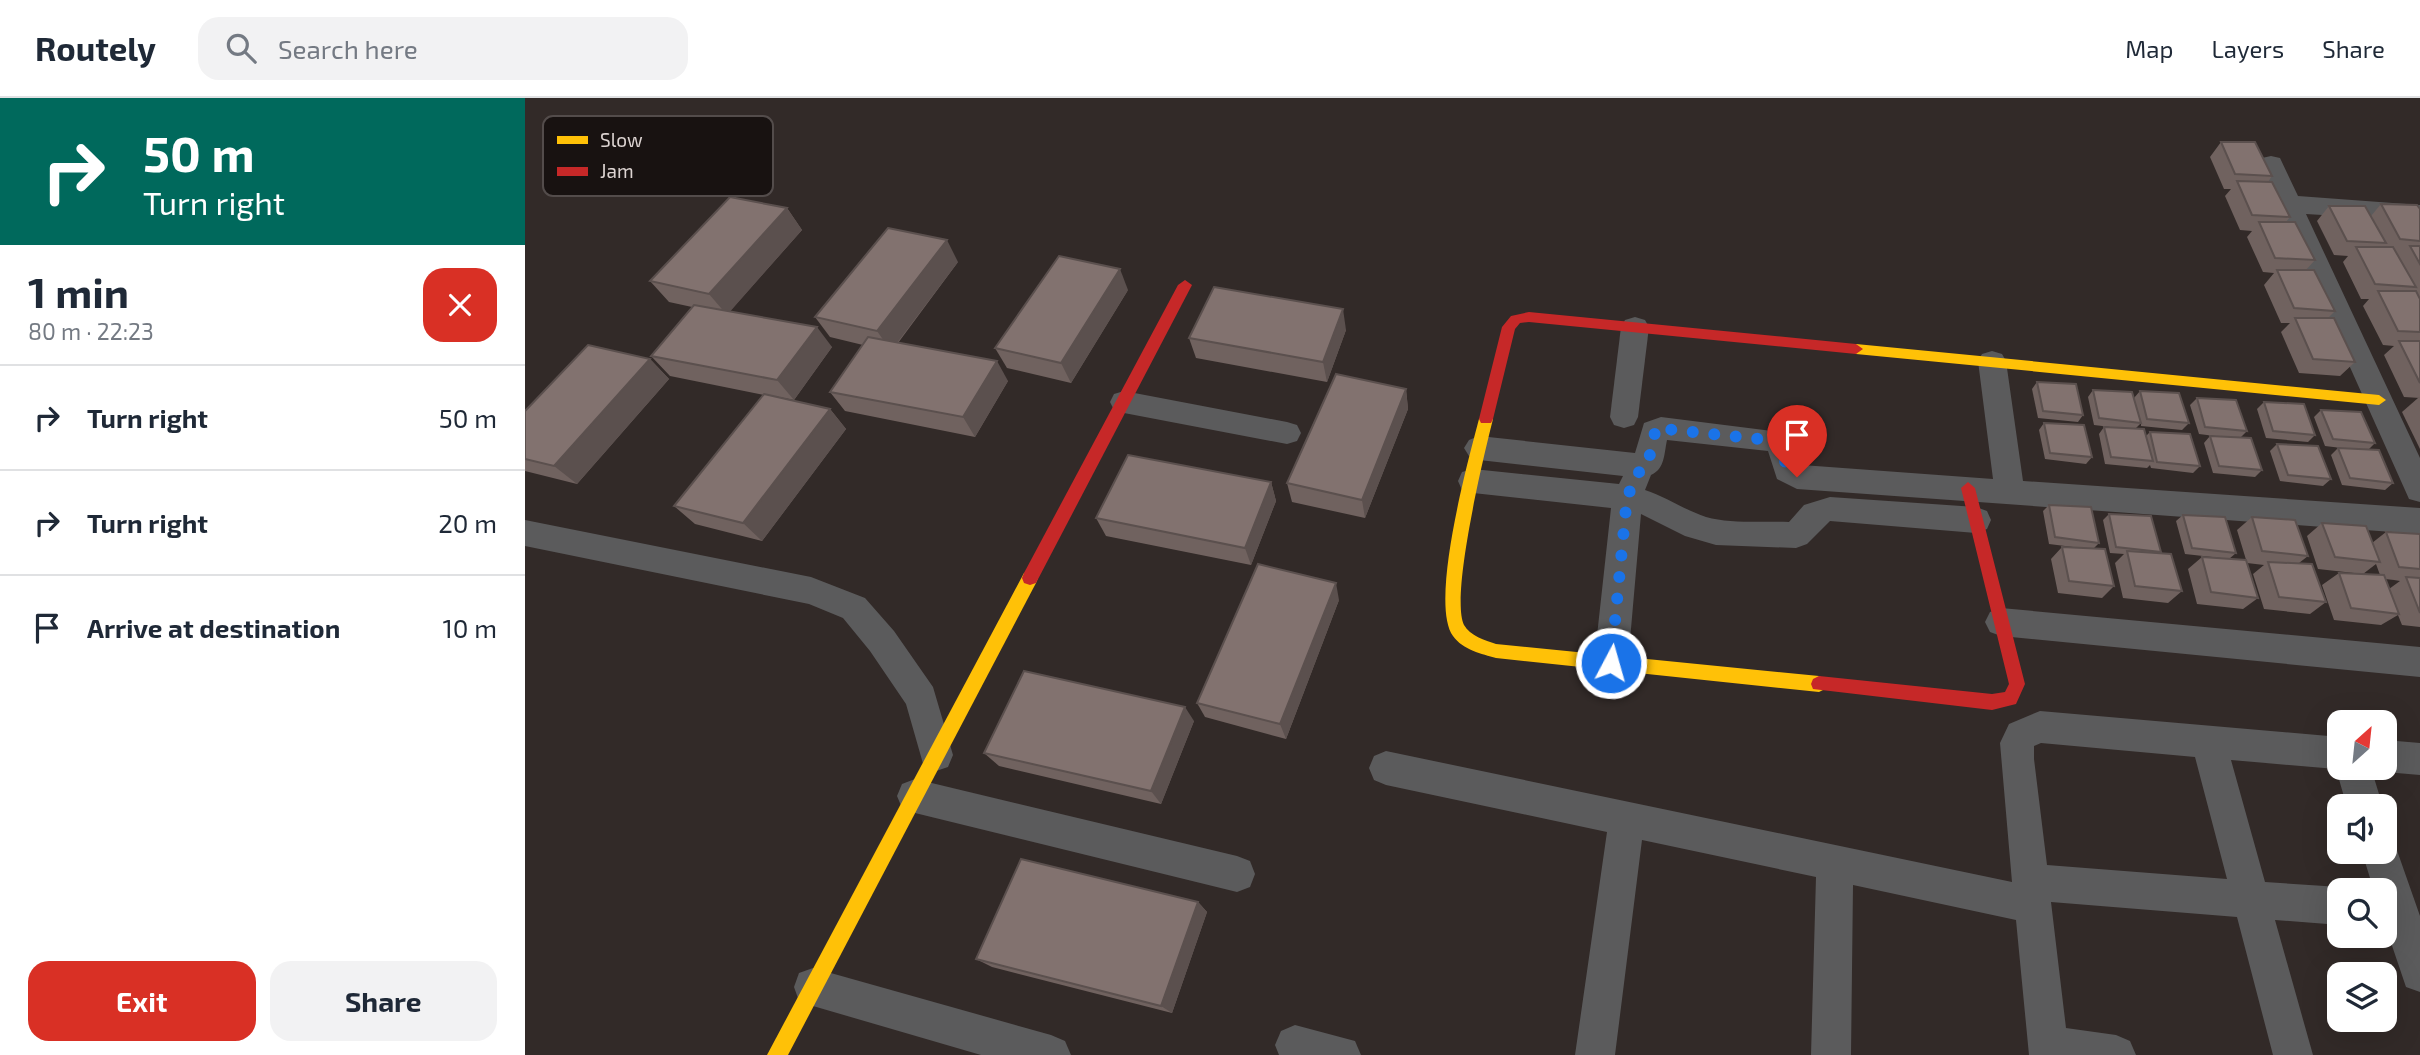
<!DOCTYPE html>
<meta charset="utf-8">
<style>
:root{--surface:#fff;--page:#f2f2f3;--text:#1f2937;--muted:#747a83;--line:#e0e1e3;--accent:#d93025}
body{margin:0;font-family:"Exo 2",sans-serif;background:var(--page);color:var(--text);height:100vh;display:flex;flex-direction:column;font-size:26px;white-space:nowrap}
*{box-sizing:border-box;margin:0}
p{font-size:23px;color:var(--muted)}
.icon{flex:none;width:38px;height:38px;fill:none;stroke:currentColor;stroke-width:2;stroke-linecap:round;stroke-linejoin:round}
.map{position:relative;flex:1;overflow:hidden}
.side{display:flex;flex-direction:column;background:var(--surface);width:525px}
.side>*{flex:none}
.top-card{background:#00695c;color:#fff;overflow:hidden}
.needle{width:46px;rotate:27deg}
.fabs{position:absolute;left:1802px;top:612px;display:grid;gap:14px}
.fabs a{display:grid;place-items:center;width:70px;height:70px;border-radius:14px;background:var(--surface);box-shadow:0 7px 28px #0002;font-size:35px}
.pin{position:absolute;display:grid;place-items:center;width:60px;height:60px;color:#fff;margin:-72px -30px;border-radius:50% 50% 50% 0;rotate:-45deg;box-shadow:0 0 7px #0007}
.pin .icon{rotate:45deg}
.me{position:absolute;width:77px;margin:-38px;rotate:6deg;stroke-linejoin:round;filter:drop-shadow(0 0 5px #0008)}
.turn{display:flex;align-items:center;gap:24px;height:147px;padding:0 28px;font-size:32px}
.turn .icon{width:91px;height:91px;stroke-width:2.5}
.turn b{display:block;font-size:49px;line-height:60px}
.round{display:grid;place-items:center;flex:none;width:74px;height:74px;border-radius:21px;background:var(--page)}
.head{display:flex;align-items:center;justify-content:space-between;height:119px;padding:0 28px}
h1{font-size:42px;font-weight:700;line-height:52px}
.primary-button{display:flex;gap:14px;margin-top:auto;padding:14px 28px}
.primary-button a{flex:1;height:80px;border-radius:21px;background:var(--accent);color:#fff;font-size:28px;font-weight:700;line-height:80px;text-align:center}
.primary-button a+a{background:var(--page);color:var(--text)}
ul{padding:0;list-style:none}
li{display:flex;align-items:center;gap:21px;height:105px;padding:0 28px;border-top:2px solid var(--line)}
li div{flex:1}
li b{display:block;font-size:26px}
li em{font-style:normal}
header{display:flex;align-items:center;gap:42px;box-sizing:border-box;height:98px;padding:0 35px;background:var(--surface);border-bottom:2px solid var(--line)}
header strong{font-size:33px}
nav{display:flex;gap:38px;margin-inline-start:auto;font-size:24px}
.search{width:490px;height:63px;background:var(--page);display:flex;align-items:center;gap:18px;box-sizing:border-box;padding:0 24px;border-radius:21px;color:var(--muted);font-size:26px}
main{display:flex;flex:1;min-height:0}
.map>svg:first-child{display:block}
</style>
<header>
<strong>Routely</strong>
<div class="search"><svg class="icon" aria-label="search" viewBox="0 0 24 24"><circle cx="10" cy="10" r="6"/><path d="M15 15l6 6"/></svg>Search here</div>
<nav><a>Map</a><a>Layers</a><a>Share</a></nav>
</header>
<main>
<section class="side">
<div class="top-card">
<div class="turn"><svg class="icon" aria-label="right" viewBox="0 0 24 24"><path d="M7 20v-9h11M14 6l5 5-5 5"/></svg><div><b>50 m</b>Turn right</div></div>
</div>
<div class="head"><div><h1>1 min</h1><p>80 m · 22:23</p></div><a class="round" style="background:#d93025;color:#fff"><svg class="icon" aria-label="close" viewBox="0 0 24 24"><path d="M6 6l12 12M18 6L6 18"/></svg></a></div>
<ul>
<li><svg class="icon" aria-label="right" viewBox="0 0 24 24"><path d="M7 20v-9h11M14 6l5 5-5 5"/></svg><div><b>Turn right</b></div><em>50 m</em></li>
<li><svg class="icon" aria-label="right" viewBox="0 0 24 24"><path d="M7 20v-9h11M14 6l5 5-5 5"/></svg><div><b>Turn right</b></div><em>20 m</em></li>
<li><svg class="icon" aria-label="arrive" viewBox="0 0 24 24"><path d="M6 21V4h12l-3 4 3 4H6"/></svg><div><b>Arrive at destination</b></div><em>10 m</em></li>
</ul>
<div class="primary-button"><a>Exit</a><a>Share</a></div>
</section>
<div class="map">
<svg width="1895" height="957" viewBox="0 0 1895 957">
<rect width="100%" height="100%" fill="#322a28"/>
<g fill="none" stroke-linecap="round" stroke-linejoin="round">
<g fill="#5b5b5c" fill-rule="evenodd">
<path d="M 1746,58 L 1755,60 L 1773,98 L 1895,107 L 1895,123 L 1781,116 L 1895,360 L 1895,404 L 1884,401 L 1880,392 L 1734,66 L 1737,60 Z"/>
<path d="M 1110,219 L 1120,222 L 1124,229 L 1113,319 L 1109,327 L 1099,330 L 1089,327 L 1085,319 L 1096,229 L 1100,222 Z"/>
<path d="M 1467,253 L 1477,256 L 1481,263 L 1498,383 L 1895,410 L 1895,436 L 1272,391 L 1252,381 L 1243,353 L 1142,342 C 1139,356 1140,371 1126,377 L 1120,392 C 1141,399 1160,412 1181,419 C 1206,426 1238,423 1264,424 L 1279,407 L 1305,399 L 1451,409 L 1462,413 L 1466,422 L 1462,431 L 1451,435 L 1305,423 L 1282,446 L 1271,450 L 1191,447 L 1160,438 L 1116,416 L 1103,565 L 1098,576 L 1086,580 L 1074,576 L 1069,565 L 1086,410 L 948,395 L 937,392 L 933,383 L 937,374 L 948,371 L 1094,386 L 1098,378 L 954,362 L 944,358 L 939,350 L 944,342 L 954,338 L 1110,355 L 1119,325 L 1136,319 L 1263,335 L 1272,348 L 1277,367 L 1468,381 L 1453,263 L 1457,256 Z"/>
<path d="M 599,293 L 762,324 L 772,327 L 776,335 L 772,343 L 762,346 L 599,315 L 589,312 L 585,304 L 589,296 Z"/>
<path d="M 0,422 L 286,479 L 340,500 L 369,533 L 408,589 L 428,657 L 423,669 L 411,673 L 399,669 L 381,606 L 345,553 L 318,520 L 284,506 L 0,448 Z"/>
<path d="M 1476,510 L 1895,549 L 1895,579 L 1476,538 L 1465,534 L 1460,524 L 1465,514 Z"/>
<path d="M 1515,613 L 1815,639 L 1815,670 L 1846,670 L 1858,709 L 1822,709 L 1811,671 L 1706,662 L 1740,784 L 1815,789 L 1823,793 L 1815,793 L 1815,827 L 1750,822 L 1788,957 L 1748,957 L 1712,819 L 1526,804 L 1541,930 L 1591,937 L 1605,943 L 1611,957 L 1504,957 L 1491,822 L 1328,787 L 1326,957 L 1286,957 L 1291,779 L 1117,742 L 1090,957 L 1050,957 L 1082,734 L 861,687 L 849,682 L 844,670 L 849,658 L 861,653 L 1487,784 L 1475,645 L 1484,626 ZM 1516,645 L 1670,659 L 1702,781 L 1522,767 L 1509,661 L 1509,648 Z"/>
<path d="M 1860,642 L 1895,645 L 1895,677 L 1860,674 L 1849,670 L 1860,670 Z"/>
<path d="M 390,681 L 712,758 L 725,763 L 730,776 L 725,789 L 712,794 L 390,715 L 377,710 L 372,698 L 377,686 Z"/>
<path d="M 1860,738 L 1868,741 L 1895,818 L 1895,894 L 1881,889 L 1860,827 L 1860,793 L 1849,793 L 1837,754 L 1860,754 Z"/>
<path d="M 288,870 L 526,937 L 540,943 L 546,957 L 456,957 L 288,908 L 274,903 L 269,889 L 274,875 Z"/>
<path d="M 770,927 L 830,943 L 836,957 L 754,957 L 750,947 L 756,933 Z"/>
</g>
<g fill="#ffc107" fill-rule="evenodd">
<path d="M 1331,246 L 1854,297 L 1861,302 L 1854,307 L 1331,256 L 1324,251 Z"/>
<path d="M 961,315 L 968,321 C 959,357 925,498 939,527 C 945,538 960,542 971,546 L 1294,578 L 1300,581 L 1302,586 L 1300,591 L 1294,594 L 971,560 C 957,556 938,552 928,538 C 904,505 943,363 954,321 Z"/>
<path d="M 505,473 L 511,475 L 513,480 L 511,485 L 263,957 L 242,957 L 499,475 Z"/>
</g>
<g fill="#c62828" fill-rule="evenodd">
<path d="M 660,182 L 667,187 L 511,485 L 505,487 L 499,485 L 497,480 L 499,475 L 653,187 Z"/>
<path d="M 1004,214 L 1331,246 L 1338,251 L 1331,256 L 1004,224 L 995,225 L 990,231 L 968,321 L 966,325 L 956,325 L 954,321 L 977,229 L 986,218 Z"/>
<path d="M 1443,384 L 1450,390 L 1500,586 L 1491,606 L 1467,612 L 1288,591 L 1286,586 L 1288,581 L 1294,578 L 1467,596 L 1480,594 L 1484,586 L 1436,390 Z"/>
</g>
</g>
<g fill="#70625f" fill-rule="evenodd">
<path d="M 1696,44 L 1747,78 L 1743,84 L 1765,119 L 1761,124 L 1790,162 L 1781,172 L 1810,213 L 1803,220 L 1830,264 L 1815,278 L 1774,275 L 1756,234 L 1765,225 L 1756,225 L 1739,187 L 1749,175 L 1738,174 L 1722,139 L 1727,133 L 1715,132 L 1700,98 L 1706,91 L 1699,91 L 1685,59 Z"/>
<path d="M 1856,106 L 1895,111 L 1895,300 L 1879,299 L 1859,257 L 1869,248 L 1858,247 L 1838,208 L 1844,201 L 1836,201 L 1818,164 L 1823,158 L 1809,157 L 1792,123 L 1804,108 L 1846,118 Z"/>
<path d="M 262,110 L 277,132 L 205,213 L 307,249 L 269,302 L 249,298 L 305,311 L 321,331 L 237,443 L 170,426 L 149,408 L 239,297 L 145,278 L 126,258 L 167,209 L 144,204 L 125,183 Z"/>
<path d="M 433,164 L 373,245 L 483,283 L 450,339 L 320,313 L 305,294 L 338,247 L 305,239 L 290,219 Z"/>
<path d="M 603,192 L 546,285 L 482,270 L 470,250 Z"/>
<path d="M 821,232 L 802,284 L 671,260 L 664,240 Z"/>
<path d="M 125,261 L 144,281 L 52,386 L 0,373 L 0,313 Z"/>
<path d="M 1512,284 L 1558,317 L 1553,324 L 1513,320 L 1507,291 Z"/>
<path d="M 881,291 L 883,311 L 840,420 L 767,404 L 762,385 Z"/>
<path d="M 1568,292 L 1609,300 L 1615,293 L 1664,325 L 1657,332 L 1616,328 L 1616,325 L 1610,331 L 1621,338 L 1625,334 L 1675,368 L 1668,375 L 1626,370 L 1625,367 L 1622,370 L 1580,366 L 1574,336 L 1579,329 L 1594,330 L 1569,327 L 1563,299 Z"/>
<path d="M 1672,300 L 1722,333 L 1716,339 L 1737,372 L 1730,379 L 1688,375 L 1679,345 L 1685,338 L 1698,339 L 1674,336 L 1665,307 Z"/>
<path d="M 1893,300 L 1895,300 L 1895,351 L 1877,314 Z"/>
<path d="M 1739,304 L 1790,337 L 1783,344 L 1741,340 L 1732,311 Z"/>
<path d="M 1796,312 L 1850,345 L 1843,352 L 1868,385 L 1860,392 L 1817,387 L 1806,357 L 1813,350 L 1825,351 L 1800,348 L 1789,319 Z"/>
<path d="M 1519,325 L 1567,359 L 1561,366 L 1520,361 L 1514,332 Z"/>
<path d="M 1752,346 L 1806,381 L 1798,388 L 1755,383 L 1745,353 Z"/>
<path d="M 746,384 L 751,403 L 726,467 L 581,438 L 571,420 Z"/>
<path d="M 1524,407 L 1574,445 L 1569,450 L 1589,488 L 1577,500 L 1533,495 L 1526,461 L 1537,449 L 1556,450 L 1524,446 L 1518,413 Z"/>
<path d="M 1584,416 L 1636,454 L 1635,455 L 1657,493 L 1643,505 L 1598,500 L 1590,465 L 1599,456 L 1585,455 L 1578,422 Z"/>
<path d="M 1658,417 L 1711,455 L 1704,461 L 1733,500 L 1718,511 L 1672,506 L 1663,471 L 1677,459 L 1696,460 L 1660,456 L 1651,423 Z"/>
<path d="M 1727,419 L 1783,458 L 1774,465 L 1801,504 L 1785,516 L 1739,511 L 1728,476 L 1739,467 L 1722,465 L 1712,432 Z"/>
<path d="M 1797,425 L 1847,445 L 1861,434 L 1895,436 L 1895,529 L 1877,527 L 1873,517 L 1856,527 L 1809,522 L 1797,487 L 1814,475 L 1855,477 L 1851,466 L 1838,476 L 1793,471 L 1782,438 ZM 1860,481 L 1869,482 L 1875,483 L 1864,491 Z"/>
<path d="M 814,502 L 761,641 L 680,619 L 672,605 Z"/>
<path d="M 669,623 L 636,706 L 474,668 L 459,655 Z"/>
<path d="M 673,804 L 682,814 L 647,915 L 467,869 L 451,861 Z"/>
</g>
<g fill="#5b504e">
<path d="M 262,110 L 277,132 L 202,217 L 184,196 Z"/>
<path d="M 422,142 L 433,164 L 366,253 L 352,233 Z"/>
<path d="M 595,171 L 603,192 L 546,285 L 536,265 Z"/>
<path d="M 818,211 L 821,232 L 802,284 L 798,264 Z"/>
<path d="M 292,229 L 307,249 L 269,302 L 252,282 Z"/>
<path d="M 125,261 L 144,281 L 52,386 L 29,368 Z"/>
<path d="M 472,263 L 483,283 L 450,339 L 438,319 Z"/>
<path d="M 881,291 L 883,311 L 840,420 L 837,402 Z"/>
<path d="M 305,311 L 321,331 L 237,443 L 218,425 Z"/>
<path d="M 746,384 L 751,403 L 726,467 L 720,450 Z"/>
<path d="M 811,485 L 814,502 L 761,641 L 755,626 Z"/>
<path d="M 660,609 L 669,623 L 636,706 L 626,693 Z"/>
<path d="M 673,804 L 682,814 L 647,915 L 636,908 Z"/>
</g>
<g fill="#82726f" stroke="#5b504e" stroke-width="2">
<path d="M 1696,44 L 1730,44 L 1747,78 L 1710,76 Z"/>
<path d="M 1712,83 L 1747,84 L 1765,119 L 1727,117 Z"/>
<path d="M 205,99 L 262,110 L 184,196 L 125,183 Z"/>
<path d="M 1856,106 L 1892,107 L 1895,111 L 1895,143 L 1875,141 Z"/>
<path d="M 1804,108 L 1840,108 L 1861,145 L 1822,143 Z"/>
<path d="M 1734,124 L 1770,124 L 1790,162 L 1750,160 Z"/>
<path d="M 363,130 L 422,142 L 352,233 L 290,219 Z"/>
<path d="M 1885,148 L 1895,148 L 1895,166 Z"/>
<path d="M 1831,149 L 1868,149 L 1891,189 L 1850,186 Z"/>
<path d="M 534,158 L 595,171 L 536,265 L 470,250 Z"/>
<path d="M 1752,172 L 1789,172 L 1810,213 L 1769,210 Z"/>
<path d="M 689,189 L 818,211 L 798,264 L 664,240 Z"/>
<path d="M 1853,193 L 1891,193 L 1895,201 L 1895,234 L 1873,233 Z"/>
<path d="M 169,207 L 292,229 L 252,282 L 126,258 Z"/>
<path d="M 1770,220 L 1809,220 L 1830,264 L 1788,261 Z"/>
<path d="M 343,239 L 472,263 L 438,319 L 305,294 Z"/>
<path d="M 1874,243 L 1895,243 L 1895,285 Z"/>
<path d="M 63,247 L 125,261 L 29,368 L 0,361 L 0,313 Z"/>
<path d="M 811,276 L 881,291 L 837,402 L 762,385 Z"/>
<path d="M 1512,284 L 1551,286 L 1558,317 L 1518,313 Z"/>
<path d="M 1568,292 L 1607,294 L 1616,325 L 1574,320 Z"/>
<path d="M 1615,293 L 1654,295 L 1664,325 L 1622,321 Z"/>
<path d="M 239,296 L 305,311 L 218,425 L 149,408 Z"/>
<path d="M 1672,300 L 1711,302 L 1722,333 L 1680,329 Z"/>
<path d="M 1739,304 L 1779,306 L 1790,337 L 1748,333 Z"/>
<path d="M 1796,312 L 1836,314 L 1850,345 L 1808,341 Z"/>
<path d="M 1519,325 L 1559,327 L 1567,359 L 1525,355 Z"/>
<path d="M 1579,329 L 1619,331 L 1628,363 L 1586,359 Z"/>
<path d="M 1625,334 L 1665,336 L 1675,368 L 1632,364 Z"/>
<path d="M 1685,338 L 1726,340 L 1737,372 L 1694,368 Z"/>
<path d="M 1752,346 L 1793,348 L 1806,381 L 1763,377 Z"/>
<path d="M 1813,350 L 1854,352 L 1868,385 L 1825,380 Z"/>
<path d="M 603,357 L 746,384 L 720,450 L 571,420 Z"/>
<path d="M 1524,407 L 1566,409 L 1574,445 L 1530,439 Z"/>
<path d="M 1584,416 L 1626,418 L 1636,454 L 1591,449 Z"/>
<path d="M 1658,417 L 1700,419 L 1711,455 L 1667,450 Z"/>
<path d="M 1727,419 L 1770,422 L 1783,458 L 1737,453 Z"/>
<path d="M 1797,425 L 1841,428 L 1855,464 L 1810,459 Z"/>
<path d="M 1861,434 L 1895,436 L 1895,471 L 1874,469 Z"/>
<path d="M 1537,449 L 1580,451 L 1589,488 L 1544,483 Z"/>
<path d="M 1602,453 L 1646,456 L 1657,493 L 1610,488 Z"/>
<path d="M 1677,459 L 1721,462 L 1733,500 L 1686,494 Z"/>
<path d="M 1743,464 L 1787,466 L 1801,504 L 1754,499 Z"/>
<path d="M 733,466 L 811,485 L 755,626 L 672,605 Z"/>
<path d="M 1814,475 L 1859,477 L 1874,516 L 1826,510 Z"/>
<path d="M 1881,479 L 1895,480 L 1895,515 Z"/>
<path d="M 499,573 L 660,609 L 626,693 L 459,655 Z"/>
<path d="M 496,761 L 673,804 L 636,908 L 451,861 Z"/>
</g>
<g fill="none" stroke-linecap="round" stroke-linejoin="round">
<path stroke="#1a73e8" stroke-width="12" stroke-dasharray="0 21.6" d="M 1086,565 L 1102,399 L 1117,368 L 1123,365 L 1131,330 L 1253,343 L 1257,348 L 1262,373 L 1272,379"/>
</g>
<rect x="18" y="18" width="230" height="80" rx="10" fill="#181211" stroke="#534c4b" stroke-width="2"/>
<rect x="32" y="38" width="31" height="8" fill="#ffc107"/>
<rect x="32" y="69" width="31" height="9" fill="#c62828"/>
<g font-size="19" fill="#ddd4d2">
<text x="75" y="49">Slow</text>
<text x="75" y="80">Jam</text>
</g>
</svg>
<div class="fabs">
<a><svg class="needle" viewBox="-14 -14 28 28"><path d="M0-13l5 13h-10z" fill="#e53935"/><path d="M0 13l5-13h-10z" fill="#747a83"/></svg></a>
<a><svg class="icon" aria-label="sound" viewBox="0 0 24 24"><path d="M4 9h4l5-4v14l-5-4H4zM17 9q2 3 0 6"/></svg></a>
<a><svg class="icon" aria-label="search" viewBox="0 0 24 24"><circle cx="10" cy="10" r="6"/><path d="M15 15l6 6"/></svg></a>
<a><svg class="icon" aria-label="layers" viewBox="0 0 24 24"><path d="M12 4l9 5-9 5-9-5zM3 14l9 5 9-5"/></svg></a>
</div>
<div class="pin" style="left:1272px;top:379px;background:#d93025"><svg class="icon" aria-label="arrive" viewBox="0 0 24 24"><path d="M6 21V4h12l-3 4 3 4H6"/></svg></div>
<svg class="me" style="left:1086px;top:565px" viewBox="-20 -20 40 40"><circle r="17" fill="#1a73e8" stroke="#fff" stroke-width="3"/><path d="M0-11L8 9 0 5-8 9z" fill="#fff"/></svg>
</div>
</main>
